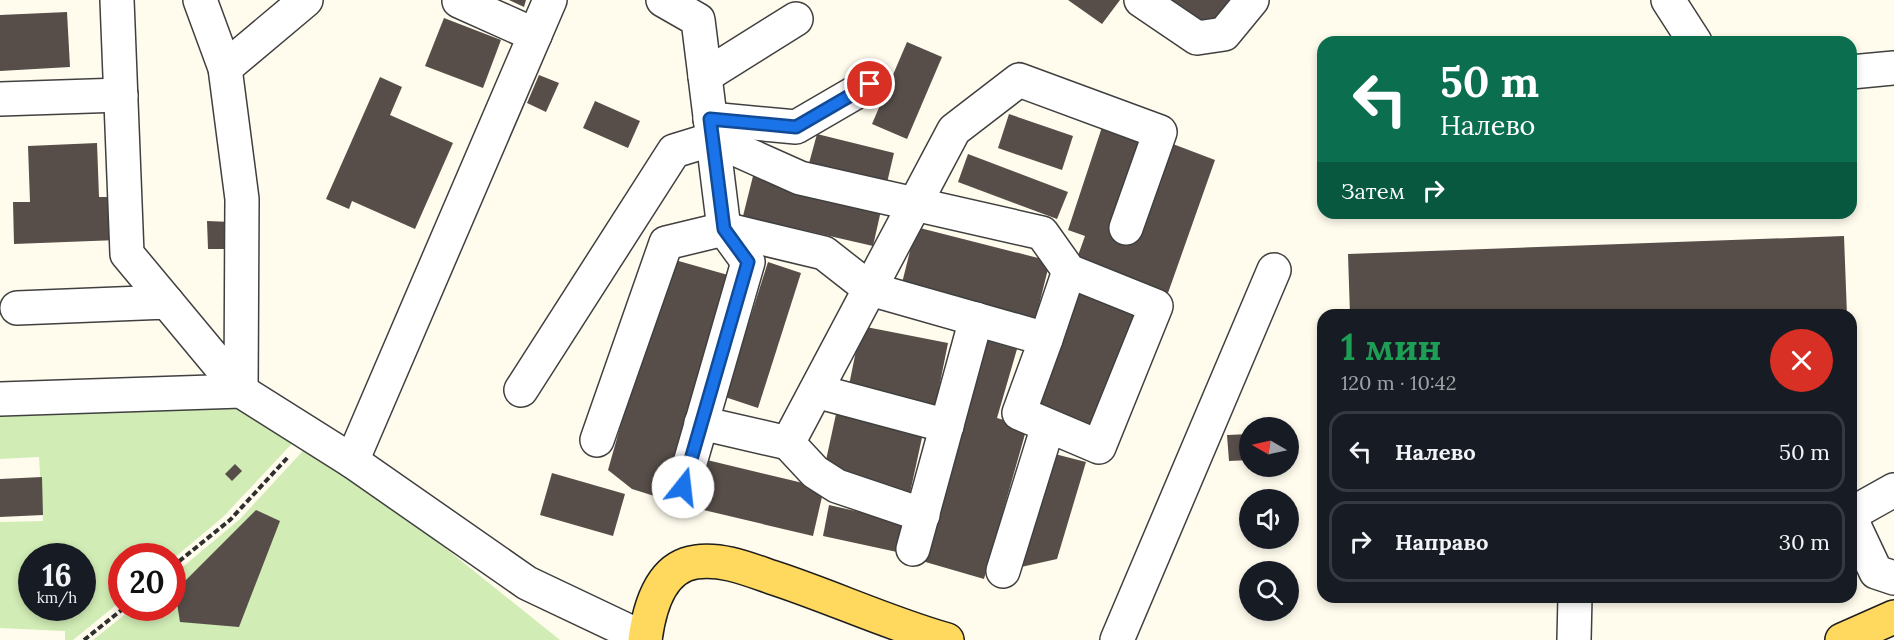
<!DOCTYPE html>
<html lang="ru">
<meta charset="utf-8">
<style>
:root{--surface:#171b24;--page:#20242c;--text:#f1f3f6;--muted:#9ea1a6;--line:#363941}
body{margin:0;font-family:Lora,serif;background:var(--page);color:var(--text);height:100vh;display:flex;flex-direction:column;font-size:22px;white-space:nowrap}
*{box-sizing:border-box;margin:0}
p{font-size:20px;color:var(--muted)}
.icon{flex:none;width:33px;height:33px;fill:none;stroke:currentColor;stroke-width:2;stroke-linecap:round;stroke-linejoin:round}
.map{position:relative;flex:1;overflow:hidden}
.side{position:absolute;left:1317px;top:309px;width:540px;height:294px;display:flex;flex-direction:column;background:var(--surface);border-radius:18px;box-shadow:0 3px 9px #0003}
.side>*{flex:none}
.top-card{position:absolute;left:1317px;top:36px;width:540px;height:183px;border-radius:18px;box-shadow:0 3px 9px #0003;background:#0b6e4f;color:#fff;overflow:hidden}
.needle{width:39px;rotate:279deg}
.fabs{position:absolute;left:1239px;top:417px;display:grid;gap:12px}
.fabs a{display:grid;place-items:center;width:60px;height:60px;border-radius:50%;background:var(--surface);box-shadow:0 3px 9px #0003;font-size:30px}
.speed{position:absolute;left:18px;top:543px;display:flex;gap:12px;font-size:30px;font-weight:700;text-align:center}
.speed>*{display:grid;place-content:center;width:78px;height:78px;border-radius:50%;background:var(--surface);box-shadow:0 3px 9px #0003;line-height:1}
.speed small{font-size:15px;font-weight:400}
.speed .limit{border:9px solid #d22;background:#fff;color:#111}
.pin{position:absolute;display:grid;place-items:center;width:51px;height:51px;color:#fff;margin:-26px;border:3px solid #fff;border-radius:50%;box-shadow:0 2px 6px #0007}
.me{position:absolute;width:66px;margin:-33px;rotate:16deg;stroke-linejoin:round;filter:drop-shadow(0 0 4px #0008)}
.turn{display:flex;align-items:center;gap:21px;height:126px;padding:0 24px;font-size:27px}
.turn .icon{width:78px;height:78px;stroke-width:2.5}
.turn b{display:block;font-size:42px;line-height:51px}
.then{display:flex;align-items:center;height:57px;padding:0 24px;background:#0003;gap:12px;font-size:22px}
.round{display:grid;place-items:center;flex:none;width:63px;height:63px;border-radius:32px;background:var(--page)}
.overview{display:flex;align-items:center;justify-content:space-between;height:102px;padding:0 24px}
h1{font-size:36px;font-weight:700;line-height:45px;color:#1e9e55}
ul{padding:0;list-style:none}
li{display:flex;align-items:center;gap:18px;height:81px;margin:0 12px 9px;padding:0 12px;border:3px solid var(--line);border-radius:18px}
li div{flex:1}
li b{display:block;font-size:22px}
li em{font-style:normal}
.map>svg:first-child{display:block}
</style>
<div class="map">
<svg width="1894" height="640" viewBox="0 0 1894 640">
<rect width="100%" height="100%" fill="#fffcee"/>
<g fill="#d1ecb5" fill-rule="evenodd">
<path d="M 246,405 L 301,434 L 223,517 L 173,559 L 172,556 L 122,556 L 121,601 L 73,640 L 65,640 L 65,631 L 0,628 L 0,522 L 43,521 L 39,457 L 0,459 L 0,414 ZM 32,556 L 82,556 L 82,608 L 32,608 Z"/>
<path d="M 312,441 L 560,640 L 93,640 L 133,608 L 172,608 L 173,575 L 240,519 Z"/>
</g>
<g fill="#574e49">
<path d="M 509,0 L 526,0 L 524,7 Z"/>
<path d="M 1068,0 L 1120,0 L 1102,24 Z"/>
<path d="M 1169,0 L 1230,0 L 1208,29 Z"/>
<path d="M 67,12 L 70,67 L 0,71 L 0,15 Z"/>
<path d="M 444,18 L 501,40 L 483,88 L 425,66 Z"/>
<path d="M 907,42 L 942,57 L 907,139 L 872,124 Z"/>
<path d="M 539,75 L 559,83 L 546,112 L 527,103 Z"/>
<path d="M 380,77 L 402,87 L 390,115 L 453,143 L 415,229 L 352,201 L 349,209 L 326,199 Z"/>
<path d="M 595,101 L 640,121 L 628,148 L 583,128 Z"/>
<path d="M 1009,114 L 1073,136 L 1062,170 L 998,148 Z"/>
<path d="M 1102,127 L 1141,139 L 1110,235 L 1129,242 L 1165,141 L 1215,160 L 1168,293 L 1076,261 L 1085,236 L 1068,230 Z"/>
<path d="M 817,134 L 894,153 L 886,187 L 808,167 Z"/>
<path d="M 97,143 L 99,197 L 117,197 L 118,240 L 14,244 L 13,202 L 30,202 L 28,146 Z"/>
<path d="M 968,154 L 1068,192 L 1057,219 L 958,182 Z"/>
<path d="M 753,176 L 882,206 L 873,246 L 743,216 Z"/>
<path d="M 207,221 L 232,222 L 234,249 L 208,249 Z"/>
<path d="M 916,227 L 1050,261 L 1035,321 L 901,287 Z"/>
<path d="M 1844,236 L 1847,315 L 1350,315 L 1348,254 Z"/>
<path d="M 668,258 L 728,275 L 664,499 L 632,489 L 608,470 Z"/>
<path d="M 768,262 L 801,273 L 758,408 L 725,397 Z"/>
<path d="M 1080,292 L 1136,315 L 1089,429 L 1033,406 Z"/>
<path d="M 861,326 L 948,343 L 935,408 L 848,390 Z"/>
<path d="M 986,340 L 1017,349 L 997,418 L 1027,427 L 984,579 L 922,561 Z"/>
<path d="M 836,414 L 923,433 L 910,493 L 823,474 Z"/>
<path d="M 1250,434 L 1250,460 L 1229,461 L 1227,435 Z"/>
<path d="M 1051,453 L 1086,462 L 1057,559 L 1021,567 Z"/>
<path d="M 707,460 L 824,488 L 813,536 L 695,508 Z"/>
<path d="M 235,464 L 242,471 L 232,481 L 225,474 Z"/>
<path d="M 552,473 L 625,494 L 613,536 L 540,515 Z"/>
<path d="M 42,477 L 43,515 L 0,517 L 0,479 Z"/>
<path d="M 829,505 L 904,522 L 897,552 L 823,536 Z"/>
<path d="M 256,510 L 280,521 L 239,627 L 180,622 L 175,591 Z"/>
</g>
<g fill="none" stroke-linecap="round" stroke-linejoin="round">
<defs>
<g id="minor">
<path d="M 117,0 L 127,254 L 167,302"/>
<path d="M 663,0 L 698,20 L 724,229 L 748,262 L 683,487"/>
<path d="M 1141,0 L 1197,38 L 1224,34 L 1252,0"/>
<path d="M 1668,0 L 1695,42"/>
<path d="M 459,1 L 535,35"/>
<path d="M 225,68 L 306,0"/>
<path d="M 1851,72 L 1894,68"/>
<path d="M 705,76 L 796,19"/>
<path d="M 0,99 L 121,95"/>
<path d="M 710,119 L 796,127 L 870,84"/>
<path d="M 17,308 L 167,302 L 241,391 L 242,199 L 225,68 L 200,0"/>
<path d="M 1046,339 L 1069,271"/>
<path d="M 521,390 L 674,151 L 713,139 L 800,178 L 1042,233 L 1069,271 L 1156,306 L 1099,447 L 1019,413 L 1046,339 L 870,289 L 824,253 L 724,229 L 666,243 L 597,440"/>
<path d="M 816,391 L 947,426"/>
<path d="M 0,399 L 241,391 L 352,461 L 527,583 L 645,639"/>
<path d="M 701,423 L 788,443 L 954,130 L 1019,80 L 1160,132 L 1126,228"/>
<path d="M 788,443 L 815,472 L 837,486 L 923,515"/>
<path d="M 352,461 L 550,0"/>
<path d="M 1851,514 L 1894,490"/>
<path d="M 1851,519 L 1876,572 L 1894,578"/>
<path d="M 913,549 L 976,319"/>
<path d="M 1003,571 L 1048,426"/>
<path d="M 1117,640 L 1274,270"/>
<path d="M 1574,640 L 1575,597"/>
</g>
<g id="major">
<path d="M 645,640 C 649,610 659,567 696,562 C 721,558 748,569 771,577 C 830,596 887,623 947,640"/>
<path d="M 1842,640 L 1894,617"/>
</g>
</defs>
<use href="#minor" stroke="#404040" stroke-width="36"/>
<use href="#major" stroke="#1e1e1e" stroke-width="36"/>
<g stroke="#2f2f2f" stroke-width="4" stroke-dasharray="6 3" stroke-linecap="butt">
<path d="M 172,567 L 230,520 L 289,456"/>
<path d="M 84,640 L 124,608"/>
</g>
<use href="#minor" stroke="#fff" stroke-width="33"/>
<use href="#major" stroke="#ffd85e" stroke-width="33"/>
</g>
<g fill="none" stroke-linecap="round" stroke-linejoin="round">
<defs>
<path id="route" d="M 683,487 L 748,262 L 724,229 L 710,119 L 796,127 L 870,84"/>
</defs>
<use href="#route" stroke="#114b97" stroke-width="15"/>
<use href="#route" stroke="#1a73e8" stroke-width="10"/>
</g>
</svg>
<div class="fabs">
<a><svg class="needle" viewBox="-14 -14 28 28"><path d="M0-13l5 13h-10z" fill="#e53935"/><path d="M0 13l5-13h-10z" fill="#9ea1a6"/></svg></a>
<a><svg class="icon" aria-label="sound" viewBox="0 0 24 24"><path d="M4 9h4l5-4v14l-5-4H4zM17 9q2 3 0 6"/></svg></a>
<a><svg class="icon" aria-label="search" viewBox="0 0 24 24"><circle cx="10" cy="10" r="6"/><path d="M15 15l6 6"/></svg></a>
</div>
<div class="speed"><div>16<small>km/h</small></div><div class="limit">20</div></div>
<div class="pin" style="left:870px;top:84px;background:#d93025"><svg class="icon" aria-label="arrive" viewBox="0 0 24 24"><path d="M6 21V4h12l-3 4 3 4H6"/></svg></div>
<svg class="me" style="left:683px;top:487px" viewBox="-20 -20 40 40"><circle r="19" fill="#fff"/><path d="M0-13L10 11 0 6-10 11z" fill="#1a73e8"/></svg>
<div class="top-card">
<div class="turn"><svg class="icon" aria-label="left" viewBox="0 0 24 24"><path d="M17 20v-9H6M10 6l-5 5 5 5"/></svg><div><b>50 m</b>Налево</div></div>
<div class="then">Затем<svg class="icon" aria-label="right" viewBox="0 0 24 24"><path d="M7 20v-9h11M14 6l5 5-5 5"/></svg></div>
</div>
<section class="side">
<div class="overview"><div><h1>1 мин</h1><p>120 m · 10:42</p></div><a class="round" style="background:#d93025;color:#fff"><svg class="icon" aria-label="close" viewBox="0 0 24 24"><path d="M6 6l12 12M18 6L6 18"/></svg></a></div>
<ul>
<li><svg class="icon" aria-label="left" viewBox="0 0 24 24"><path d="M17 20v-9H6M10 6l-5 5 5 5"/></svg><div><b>Налево</b></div><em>50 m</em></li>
<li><svg class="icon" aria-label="right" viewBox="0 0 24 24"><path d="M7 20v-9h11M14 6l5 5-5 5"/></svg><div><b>Направо</b></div><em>30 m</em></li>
</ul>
</section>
</div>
